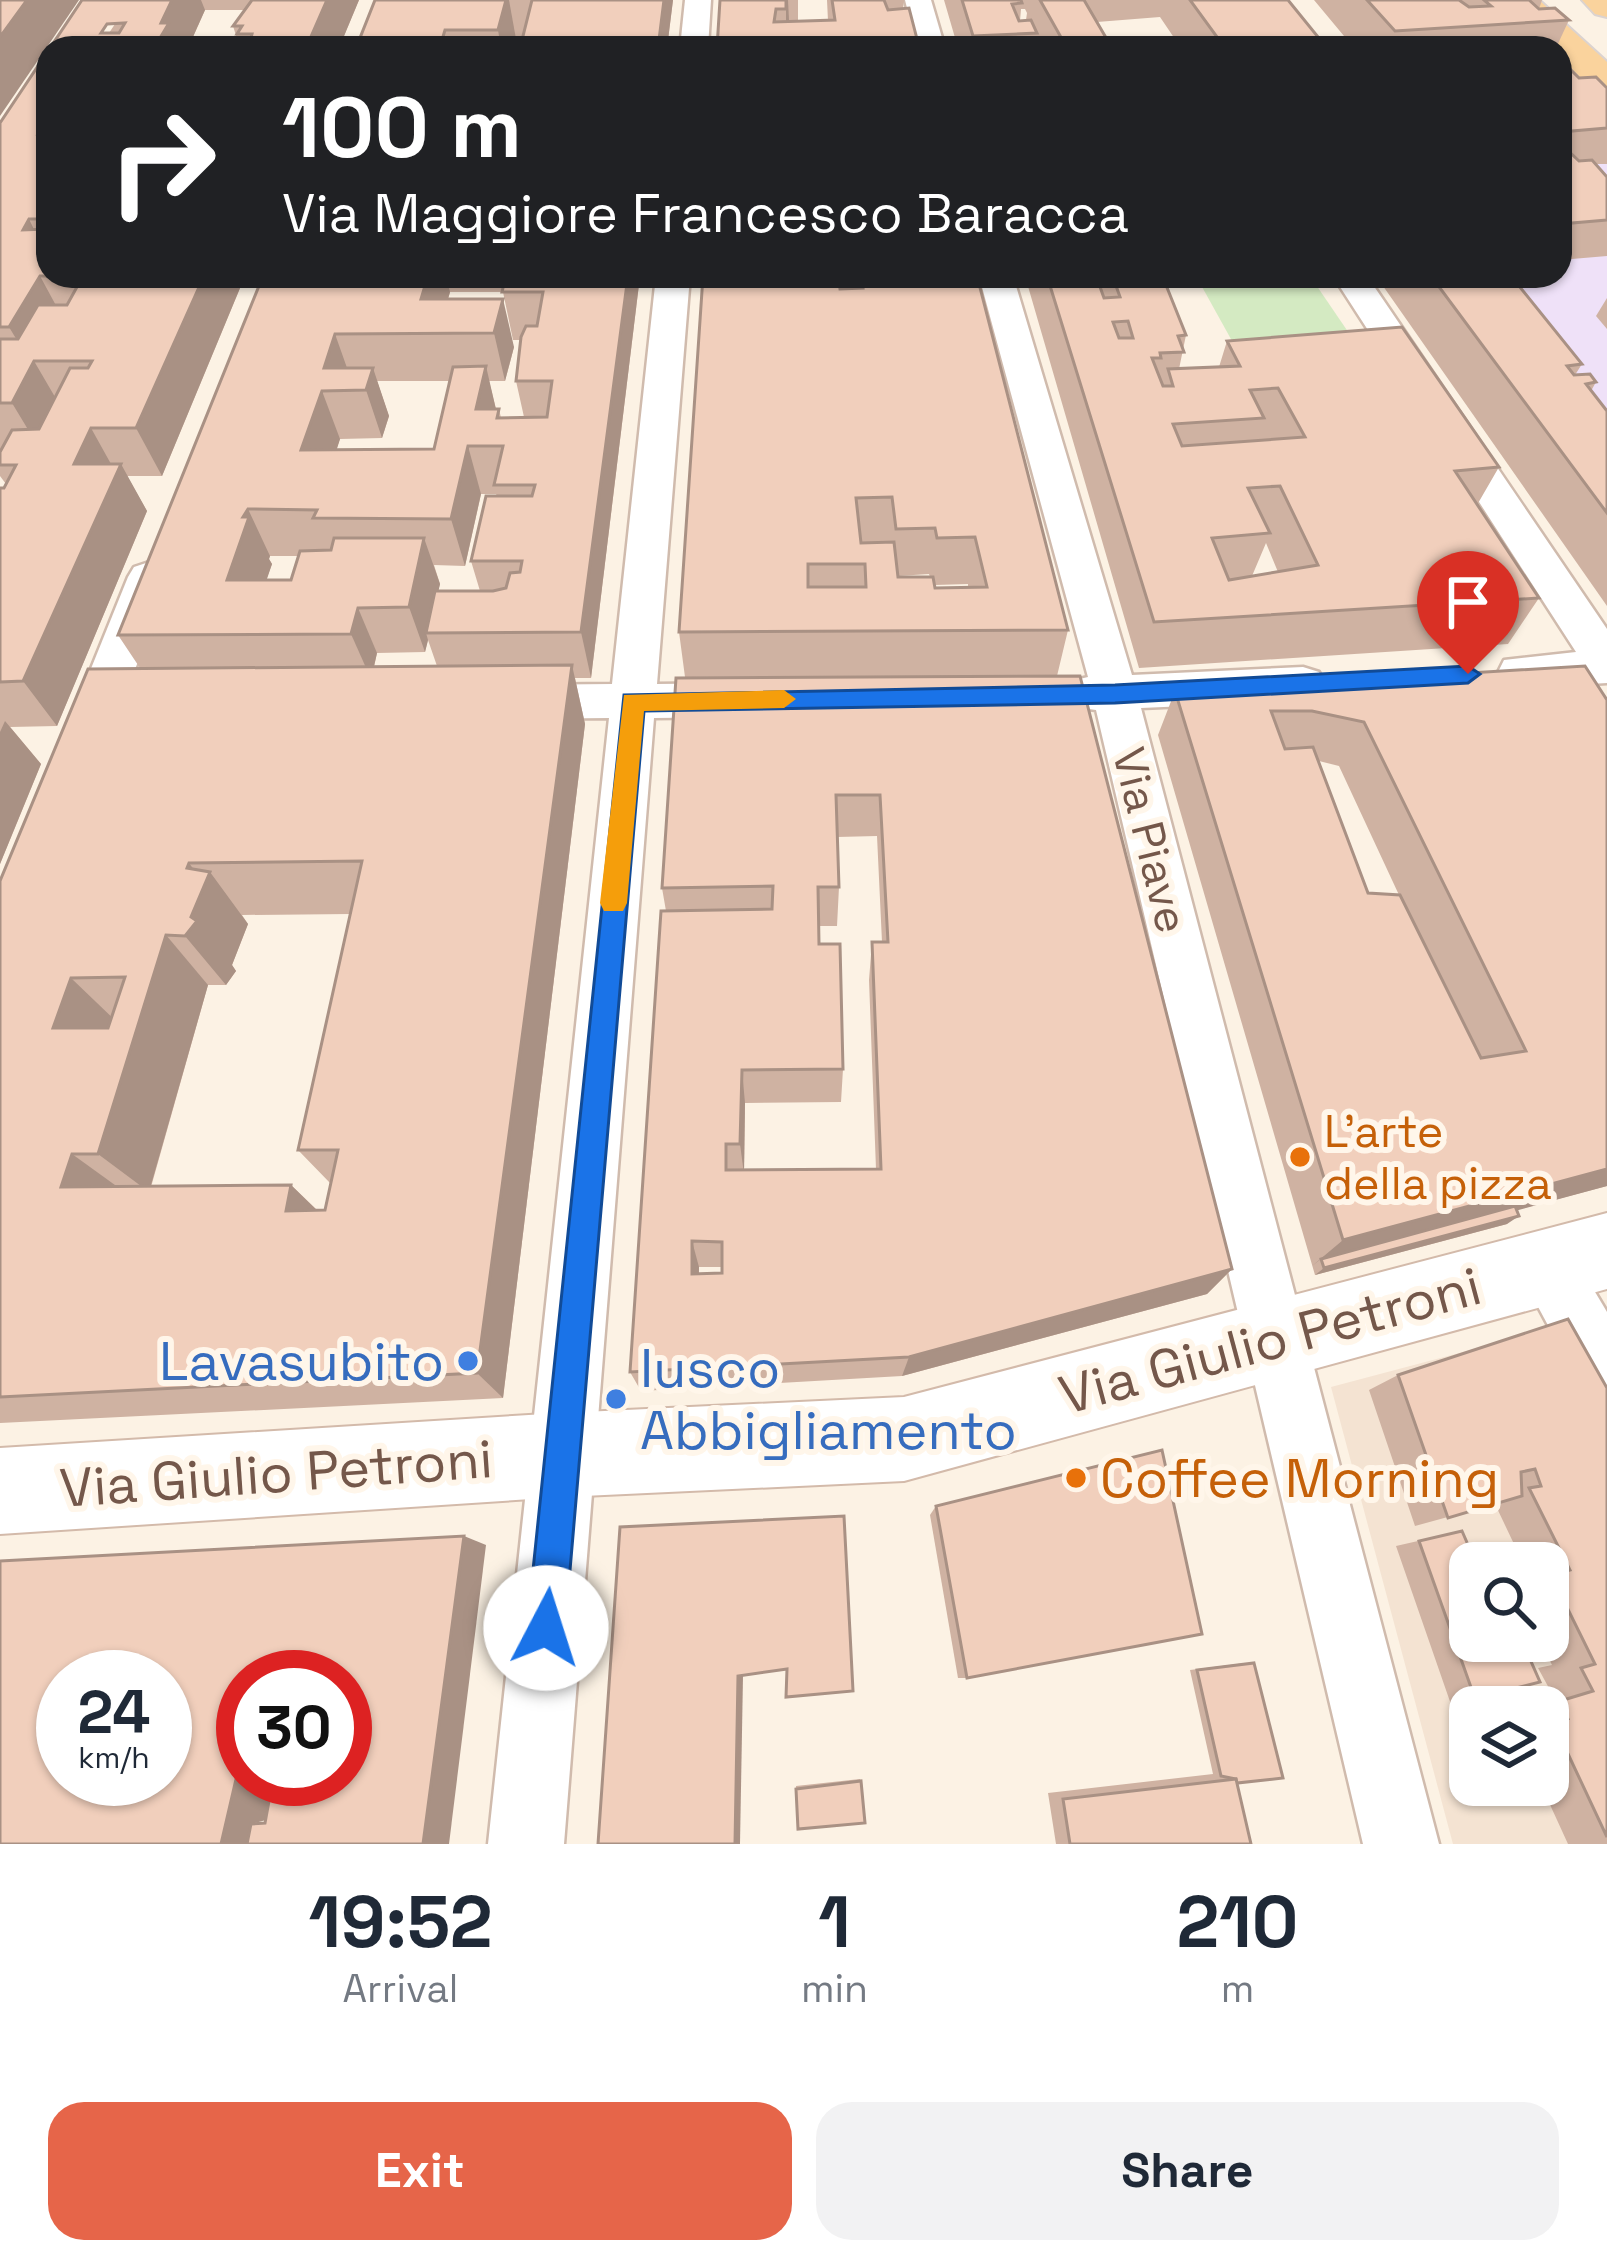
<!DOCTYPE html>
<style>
:root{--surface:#fff;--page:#f2f2f3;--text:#1f2937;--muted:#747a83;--accent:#e66549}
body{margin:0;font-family:"Space Grotesk",sans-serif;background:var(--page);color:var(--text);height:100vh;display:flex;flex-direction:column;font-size:45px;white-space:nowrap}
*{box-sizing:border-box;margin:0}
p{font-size:39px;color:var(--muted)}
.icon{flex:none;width:66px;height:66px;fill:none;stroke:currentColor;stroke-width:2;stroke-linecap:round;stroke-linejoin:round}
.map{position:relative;height:1844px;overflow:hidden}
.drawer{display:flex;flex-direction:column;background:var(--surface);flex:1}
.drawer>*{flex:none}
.hud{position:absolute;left:36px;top:36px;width:1536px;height:252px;border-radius:36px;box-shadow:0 3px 9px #0004;background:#202124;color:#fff;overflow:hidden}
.fabs{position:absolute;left:1449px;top:1542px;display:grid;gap:24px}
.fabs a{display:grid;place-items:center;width:120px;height:120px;border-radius:24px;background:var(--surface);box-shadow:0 3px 9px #0004;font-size:60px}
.speed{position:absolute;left:36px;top:1650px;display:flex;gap:24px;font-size:60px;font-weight:700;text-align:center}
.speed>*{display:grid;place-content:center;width:156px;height:156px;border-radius:50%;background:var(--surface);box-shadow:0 3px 9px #0004;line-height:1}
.speed small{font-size:30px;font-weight:400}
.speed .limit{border:18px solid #d22;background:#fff;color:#111}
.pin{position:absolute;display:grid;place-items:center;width:102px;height:102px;color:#fff;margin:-123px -51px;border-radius:50% 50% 50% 0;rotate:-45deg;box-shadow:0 0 12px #0007}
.pin .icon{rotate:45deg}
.me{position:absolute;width:132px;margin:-66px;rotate:5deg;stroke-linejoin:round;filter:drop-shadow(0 0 9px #0008)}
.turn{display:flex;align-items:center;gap:42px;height:252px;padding:0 48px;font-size:54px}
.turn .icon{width:156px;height:156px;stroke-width:2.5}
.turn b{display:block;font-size:84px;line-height:102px}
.eta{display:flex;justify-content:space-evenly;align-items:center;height:204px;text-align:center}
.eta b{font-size:72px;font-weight:700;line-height:84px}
.primary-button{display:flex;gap:24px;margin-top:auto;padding:24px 48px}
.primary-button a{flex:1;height:138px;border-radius:36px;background:var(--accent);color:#fff;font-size:48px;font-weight:700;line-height:138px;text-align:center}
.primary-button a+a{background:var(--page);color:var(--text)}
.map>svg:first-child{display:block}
</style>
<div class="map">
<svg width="1607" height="1844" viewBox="0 0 1607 1844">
<rect width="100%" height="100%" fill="#fcf2e4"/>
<path fill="#f4e3d2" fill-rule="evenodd" d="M 1538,1332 L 1607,1844 L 1453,1844 L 1331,1387 ZM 1470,1563 L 1548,1563 L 1548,1641 L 1470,1641 ZM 1470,1707 L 1548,1707 L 1548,1785 L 1470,1785 Z"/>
<path fill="#efe1f8" d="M 1560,90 L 1607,127 L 1607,483 L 1449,276 L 1560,276 Z"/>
<path fill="#d4eac2" d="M 1196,276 L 1310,276 L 1370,364 L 1252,377 Z"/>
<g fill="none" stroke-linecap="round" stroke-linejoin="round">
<defs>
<g id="street">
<path d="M 685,0 L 711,0 L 708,48 L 680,48 Z"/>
<path d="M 905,0 L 931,0 L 945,48 L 917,48 Z"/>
<path d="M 656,276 L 690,276 L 657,684 L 746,683 L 762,688 L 769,700 L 762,712 L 746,717 L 654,718 L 564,1844 L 488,1844 L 609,718 L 513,719 L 497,714 L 490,702 L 497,690 L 513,685 L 612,684 Z"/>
<path d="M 979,276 L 1013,276 L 1132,675 L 1303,667 L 1319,672 L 1325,684 L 1319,696 L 1303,701 L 1141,708 L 1439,1844 L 1363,1844 L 1096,710 L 1067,706 L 1060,694 L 1067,682 L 1088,677 Z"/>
<path d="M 1333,276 L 1367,276 L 1607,629 L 1607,683 L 1520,688 L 1504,684 L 1498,672 L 1504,660 L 1576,652 Z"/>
<path d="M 149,562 L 164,567 L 170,577 L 111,733 L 104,745 L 88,751 L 72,745 L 65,733 L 128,577 L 134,567 Z"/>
<path d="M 1546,1236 L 1567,1245 L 1607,1312 L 1607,1403 L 1585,1394 L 1516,1266 L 1525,1245 Z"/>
</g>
<path id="secondary" d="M 1607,1213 L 1607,1289 L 904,1481 L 562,1497 L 0,1534 L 0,1448 L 562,1413 L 904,1397 Z"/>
<g id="primary">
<path d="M 1502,0 L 1539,0 L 1607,62 L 1607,93 L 1594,90 L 1560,58 L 1560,48 L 1550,48 Z"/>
<path d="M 1582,0 L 1607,0 L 1607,17 L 1595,14 Z"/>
</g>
</defs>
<use href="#street" stroke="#d0bbad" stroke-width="5"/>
<use href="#secondary" stroke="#d3baaa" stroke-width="4"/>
<use href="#primary" stroke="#dbd3d0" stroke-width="4"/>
<use href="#street" fill="#fff" fill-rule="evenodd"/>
<use href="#secondary" fill="#fff" fill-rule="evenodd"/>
<use href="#primary" fill="#fad39d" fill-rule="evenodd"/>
</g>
<g fill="#cfb2a2" fill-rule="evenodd">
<path d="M 82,0 L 359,0 L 339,48 L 230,48 L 239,45 L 233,26 L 244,10 L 205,10 L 188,48 L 50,48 ZM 107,24 L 115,24 L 109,33 L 101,33 Z"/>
<path d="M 375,0 L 673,0 L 667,48 L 356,48 Z"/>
<path d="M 720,0 L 798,0 L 798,20 L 789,21 L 828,21 L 827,0 L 904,0 L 903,9 L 917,39 L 916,48 L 717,48 Z"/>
<path d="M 944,0 L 1288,0 L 1322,42 L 1336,48 L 1181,48 L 1160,17 L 1097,22 L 1112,48 L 958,48 ZM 1021,9 L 1025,9 L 1027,13 L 1026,20 L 1020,21 Z"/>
<path d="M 1314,0 L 1542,0 L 1539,9 L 1569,20 L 1556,48 L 1354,48 Z"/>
<path d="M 1560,62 L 1579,78 L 1607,88 L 1607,164 L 1596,164 L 1607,177 L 1607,256 L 1560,260 Z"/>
<path d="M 0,123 L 43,125 L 38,134 L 47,134 L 48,132 L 48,276 L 245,276 L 162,476 L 127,476 L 147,511 L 57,726 L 10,727 L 41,764 L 0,864 L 0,488 L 4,488 L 6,484 L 0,476 Z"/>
<path d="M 263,276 L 640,276 L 591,678 L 575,678 L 585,724 L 503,1398 L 0,1423 L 0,881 L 140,668 L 118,635 ZM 450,292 L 503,292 L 513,340 L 520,340 L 516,381 L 524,417 L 501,418 L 499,409 L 496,409 L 489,381 L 505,381 L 514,347 L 448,299 ZM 377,381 L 450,381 L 434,449 L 336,450 L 340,439 L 382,438 L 389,416 ZM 481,494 L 496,494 L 497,496 L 471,561 L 480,591 L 438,591 L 440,584 L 434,565 L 465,566 ZM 270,556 L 299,556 L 291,580 L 266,580 L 272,564 L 269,559 ZM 428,640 L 437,666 L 374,667 L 377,653 L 425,652 ZM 350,914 L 298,1150 L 331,1184 L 325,1210 L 317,1210 L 291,1185 L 151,1187 L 208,985 L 226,985 L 236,971 L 232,965 L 248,924 L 242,915 Z"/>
<path d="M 703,276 L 834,276 L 833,281 L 840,289 L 845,289 L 845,276 L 977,276 L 1068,630 L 1057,676 L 685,677 L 679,632 ZM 929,574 L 930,577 L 898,577 L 898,576 ZM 968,584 L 968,587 L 935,588 L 935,585 Z"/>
<path d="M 1025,276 L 1168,276 L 1169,280 L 1167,288 L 1186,335 L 1179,369 L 1219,367 L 1227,341 L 1499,467 L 1477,505 L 1539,598 L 1508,644 L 1139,668 ZM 1266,543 L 1278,572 L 1252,576 Z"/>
<path d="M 1376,276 L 1511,276 L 1582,364 L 1575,375 L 1596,382 L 1591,391 L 1607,411 L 1607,606 Z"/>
<path d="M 1607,298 L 1607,329 L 1596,316 Z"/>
<path d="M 1585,666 L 1607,1186 L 1516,1210 L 1507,1224 L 1315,1275 L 1158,735 L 1175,691 ZM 1319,761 L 1339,766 L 1399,895 L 1368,893 Z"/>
<path d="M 1080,676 L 1232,1269 L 1207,1294 L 902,1376 L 641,1391 L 630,1372 L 666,911 L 662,888 L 676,678 ZM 877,836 L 882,942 L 872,942 L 869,980 L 876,1169 L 744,1169 L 745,1103 L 841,1102 L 843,1069 L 819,944 L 819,926 L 837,926 L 839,887 L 837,837 ZM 699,1267 L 722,1267 L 722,1273 L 699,1274 Z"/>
<path d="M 1398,1375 L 1607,1388 L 1607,1844 L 1568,1844 L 1541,1785 L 1548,1785 L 1548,1707 L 1521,1707 L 1519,1702 L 1510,1704 L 1512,1707 L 1470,1707 L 1470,1740 L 1463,1739 L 1396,1546 L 1462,1531 L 1521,1699 L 1550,1690 L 1538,1668 L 1552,1665 L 1540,1641 L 1548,1641 L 1548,1563 L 1523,1563 L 1495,1504 L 1415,1526 L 1369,1390 Z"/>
<path d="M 936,1506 L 967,1678 L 958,1678 L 930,1515 Z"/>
<path d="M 1245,1663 L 1237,1783 L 1251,1844 L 1056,1844 L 1048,1793 L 1213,1774 L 1190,1670 Z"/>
<path d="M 860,1779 L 861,1781 L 798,1829 L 796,1786 Z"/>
</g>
<g fill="#a99184">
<path d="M 27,0 L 79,0 L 0,116 L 0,37 Z"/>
<path d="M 172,0 L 201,0 L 205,10 L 188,48 L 154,48 L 161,23 Z"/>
<path d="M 327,0 L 359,0 L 339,48 L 306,48 Z"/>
<path d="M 506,0 L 509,0 L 516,39 L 513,48 L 501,48 L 498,30 Z"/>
<path d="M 664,0 L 673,0 L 667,48 L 658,48 Z"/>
<path d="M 786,0 L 788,0 L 789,20 L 786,48 Z"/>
<path d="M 29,219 L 41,244 L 48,232 L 49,278 L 23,230 Z"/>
<path d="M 40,276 L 66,324 L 34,361 L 62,409 L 41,451 L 12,403 L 32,365 L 9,327 Z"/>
<path d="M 204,276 L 245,276 L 162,476 L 136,428 Z"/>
<path d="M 428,276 L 446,276 L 450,292 L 438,333 L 421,299 Z"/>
<path d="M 628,276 L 640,276 L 591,678 L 581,632 Z"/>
<path d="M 503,299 L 514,347 L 505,381 L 494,333 Z"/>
<path d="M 335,334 L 352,382 L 324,368 Z"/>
<path d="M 486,366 L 497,414 L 476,409 Z"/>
<path d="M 373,368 L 389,416 L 382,438 L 366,390 Z"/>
<path d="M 322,391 L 340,439 L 328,477 L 301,450 Z"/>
<path d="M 91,428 L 116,473 L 121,464 L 147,511 L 57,726 L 23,681 L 74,464 Z"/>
<path d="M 468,446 L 481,494 L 465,566 L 451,519 Z"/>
<path d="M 248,509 L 270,556 L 269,559 L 272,564 L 251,626 L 227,580 L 243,517 Z"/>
<path d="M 424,538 L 440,584 L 429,633 L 426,633 L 428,640 L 425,652 L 409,607 Z"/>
<path d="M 358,608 L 377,653 L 371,679 L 351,634 Z"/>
<path d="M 572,665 L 585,724 L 503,1398 L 477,1373 Z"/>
<path d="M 5,721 L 41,764 L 0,864 L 0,732 Z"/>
<path d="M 189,863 L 205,885 L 210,872 L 248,924 L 232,965 L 236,971 L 226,985 L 185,936 L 191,917 L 187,868 Z"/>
<path d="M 166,935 L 208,985 L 149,1192 L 98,1154 Z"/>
<path d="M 71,978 L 120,1025 L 105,1073 L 53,1028 Z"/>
<path d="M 742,1070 L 745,1103 L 744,1174 L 740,1144 Z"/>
<path d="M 72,1154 L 126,1193 L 61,1187 Z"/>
<path d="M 1607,1169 L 1607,1186 L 1322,1263 L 1321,1259 L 1312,1266 L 1343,1240 Z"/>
<path d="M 291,1185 L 329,1222 L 286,1211 Z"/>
<path d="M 1519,1216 L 1507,1224 L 1315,1275 L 1324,1268 Z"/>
<path d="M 692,1241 L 699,1267 L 698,1298 L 692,1274 Z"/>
<path d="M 1232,1269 L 1207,1294 L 902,1376 L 909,1357 Z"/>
<path d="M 464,1536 L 486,1545 L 449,1844 L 423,1844 Z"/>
<path d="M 738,1676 L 743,1676 L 740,1844 L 735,1844 Z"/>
<path d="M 243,1749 L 243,1779 L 275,1779 L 266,1820 L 251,1824 L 261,1844 L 221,1844 Z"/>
</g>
<g fill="#f1cfbc" stroke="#a99184" stroke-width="3" fill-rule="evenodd">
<path d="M 0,0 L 27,0 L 0,37 Z"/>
<path d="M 82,0 L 172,0 L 161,23 L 169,23 L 154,48 L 111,48 L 112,46 L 93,46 L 92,48 L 50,48 ZM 125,23 L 119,33 L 101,33 L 107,24 Z"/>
<path d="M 252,0 L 327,0 L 306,48 L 230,48 L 232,45 L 249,45 L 252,34 L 237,34 L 242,26 L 233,26 Z"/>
<path d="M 375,0 L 506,0 L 498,30 L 445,30 L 442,40 L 522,40 L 532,0 L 664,0 L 658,48 L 356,48 Z"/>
<path d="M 720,0 L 786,0 L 786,9 L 776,9 L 774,22 L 835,20 L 832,0 L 884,0 L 888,10 L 909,8 L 917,39 L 778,48 L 717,48 Z"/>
<path d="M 962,0 L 1021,0 L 1022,3 L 1012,4 L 1019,21 L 1031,20 L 1037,33 L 973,36 Z"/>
<path d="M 1040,0 L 1084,0 L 1112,48 L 1067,48 Z"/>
<path d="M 1190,0 L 1288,0 L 1322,42 L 1331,41 L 1336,48 L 1225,48 Z"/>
<path d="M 1367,0 L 1459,0 L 1469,7 L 1491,6 L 1484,0 L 1529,0 L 1539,9 L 1555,8 L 1569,20 L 1395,31 Z"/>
<path d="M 48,51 L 48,125 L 43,125 L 38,134 L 48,134 L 48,146 L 42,161 L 48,160 L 48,219 L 29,219 L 23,230 L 48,229 L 40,247 L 48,247 L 48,276 L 40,276 L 9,327 L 0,327 L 0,123 Z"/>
<path d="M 1562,61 L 1579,78 L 1596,77 L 1607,88 L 1607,128 L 1560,132 L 1560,62 Z"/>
<path d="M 1560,143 L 1579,161 L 1592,160 L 1607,177 L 1607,220 L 1560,224 Z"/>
<path d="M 83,276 L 204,276 L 136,428 L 91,428 L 74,464 L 121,464 L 23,681 L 0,682 L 0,488 L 4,488 L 16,465 L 0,465 L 0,452 L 12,430 L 39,429 L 70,368 L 88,368 L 92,361 L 34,361 L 12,403 L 0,403 L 0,339 L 18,339 L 38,305 L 67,305 Z"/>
<path d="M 263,276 L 428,276 L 421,299 L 503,299 L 494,333 L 335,334 L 324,368 L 373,368 L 366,390 L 322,391 L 301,450 L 434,449 L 453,367 L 486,366 L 476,409 L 499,409 L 497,418 L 547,417 L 552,381 L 516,381 L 521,337 L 526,326 L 537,326 L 543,292 L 502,292 L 506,276 L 628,276 L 581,632 L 426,633 L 435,591 L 493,591 L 506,588 L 510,573 L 520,572 L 522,561 L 471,561 L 486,496 L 532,496 L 535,485 L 494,485 L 503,446 L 468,446 L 451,519 L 313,518 L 317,510 L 248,509 L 243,517 L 249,517 L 227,580 L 291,580 L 300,551 L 331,550 L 334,538 L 424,538 L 409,607 L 358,608 L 351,634 L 118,635 Z"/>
<path d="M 703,276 L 806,276 L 806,281 L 839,281 L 840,289 L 863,288 L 861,276 L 977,276 L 1068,630 L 679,632 ZM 892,497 L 896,529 L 935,528 L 937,538 L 975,537 L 987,587 L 935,588 L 933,577 L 898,577 L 894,542 L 861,543 L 856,498 ZM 808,564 L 865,564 L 866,587 L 808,587 Z"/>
<path d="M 1047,276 L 1168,276 L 1169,280 L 1164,280 L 1186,335 L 1178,336 L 1184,352 L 1160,353 L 1161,358 L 1152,358 L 1163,386 L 1173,386 L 1168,369 L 1240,366 L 1227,341 L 1402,327 L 1499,467 L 1455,471 L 1539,598 L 1154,622 ZM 1115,283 L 1120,297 L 1104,298 L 1099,284 ZM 1128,321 L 1133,338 L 1119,338 L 1113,322 ZM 1278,388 L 1305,437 L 1182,446 L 1173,424 L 1264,418 L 1250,390 ZM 1280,486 L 1318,565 L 1229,580 L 1212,538 L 1270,533 L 1248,488 Z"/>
<path d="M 1431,276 L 1511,276 L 1582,364 L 1567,366 L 1574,375 L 1590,374 L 1596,382 L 1586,384 L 1607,411 L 1607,513 Z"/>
<path d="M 572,665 L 477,1373 L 0,1397 L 0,881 L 88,669 ZM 362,861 L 298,1150 L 338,1150 L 325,1210 L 286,1211 L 291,1185 L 61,1187 L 72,1154 L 98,1154 L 166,935 L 185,936 L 197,921 L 191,917 L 210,872 L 187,868 L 189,863 ZM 125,977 L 108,1028 L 53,1028 L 71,978 Z"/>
<path d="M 1585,666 L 1607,700 L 1607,1169 L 1343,1240 L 1175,691 ZM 1271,711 L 1312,711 L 1364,722 L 1526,1051 L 1481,1058 L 1400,895 L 1368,893 L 1313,747 L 1285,749 Z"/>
<path d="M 1080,676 L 1232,1269 L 909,1357 L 630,1372 L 661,911 L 772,909 L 773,886 L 662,888 L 676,678 ZM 836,795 L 880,795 L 888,942 L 872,942 L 881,1169 L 726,1170 L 726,1144 L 740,1144 L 742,1070 L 843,1069 L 840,944 L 819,944 L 818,887 L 839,887 ZM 692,1241 L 722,1242 L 722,1273 L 692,1274 Z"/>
<path d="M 1515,1206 L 1519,1216 L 1324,1268 L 1321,1259 Z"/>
<path d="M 1568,1319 L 1607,1388 L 1607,1837 L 1554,1724 L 1568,1719 L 1560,1701 L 1593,1691 L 1581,1668 L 1595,1664 L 1551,1575 L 1570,1570 L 1529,1488 L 1541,1486 L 1535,1469 L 1521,1472 L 1522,1496 L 1448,1518 L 1398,1375 Z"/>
<path d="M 1162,1450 L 1202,1634 L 967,1678 L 936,1506 Z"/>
<path d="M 844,1516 L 853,1691 L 786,1697 L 787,1669 L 738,1676 L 735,1844 L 598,1844 L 620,1527 Z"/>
<path d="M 1462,1531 L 1472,1554 L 1483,1551 L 1488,1563 L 1470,1563 L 1470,1641 L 1522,1641 L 1540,1682 L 1516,1688 L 1522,1701 L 1510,1704 L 1512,1707 L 1478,1707 L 1419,1541 Z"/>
<path d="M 464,1536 L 423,1844 L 247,1844 L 251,1824 L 265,1823 L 273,1779 L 345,1779 L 345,1677 L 243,1677 L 243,1749 L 221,1844 L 0,1844 L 0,1561 ZM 63,1677 L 165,1677 L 165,1779 L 63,1779 Z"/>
<path d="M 1254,1663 L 1283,1778 L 1237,1783 L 1236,1779 L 1221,1776 L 1197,1670 Z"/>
<path d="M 1236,1779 L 1251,1844 L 1070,1844 L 1063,1799 Z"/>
<path d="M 861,1781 L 865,1823 L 798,1829 L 796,1789 Z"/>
</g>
<path fill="#1a73e8" stroke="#114b97" stroke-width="3" d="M 1468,666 L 1480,674 L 1468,683 L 1115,703 L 644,711 L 565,1628 L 559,1641 L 546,1646 L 533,1641 L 527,1628 L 624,695 L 1115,685 Z"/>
<path fill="#f59e0b" d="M 784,690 L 796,699 L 784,708 L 644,711 L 627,903 L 623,911 L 604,911 L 600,903 L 624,695 Z"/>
<g fill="#e8710a" stroke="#fff6ea" stroke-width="4.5">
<circle cx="1300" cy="1157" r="12"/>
<circle cx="1076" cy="1478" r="12"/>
</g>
<g fill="#3f7fe0" stroke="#fff6ea" stroke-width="4.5">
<circle cx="468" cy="1361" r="12"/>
<circle cx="616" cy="1399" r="12"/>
</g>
<g text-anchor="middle" stroke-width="12" stroke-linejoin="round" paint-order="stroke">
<g font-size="45" fill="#74574a" stroke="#fff6ea">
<text transform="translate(1151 840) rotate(76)" y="16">Via Piave</text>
</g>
<g font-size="45" fill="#c56008" stroke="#fff6ea" text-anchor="start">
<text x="1324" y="1147">L'arte<tspan x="1324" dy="52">della pizza</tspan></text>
</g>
<g font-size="54" fill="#74574a" stroke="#fff6ea">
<text transform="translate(1270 1340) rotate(-15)" y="19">Via Giulio Petroni</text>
<text transform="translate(276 1473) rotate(-4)" y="19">Via Giulio Petroni</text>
</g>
<g font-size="54" fill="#366cbe" stroke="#fff6ea" text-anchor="end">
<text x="444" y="1380">Lavasubito</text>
<text x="640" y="1387" text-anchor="start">Iusco<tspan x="640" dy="62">Abbigliamento</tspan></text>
</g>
<g font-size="54" fill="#c56008" stroke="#fff6ea" text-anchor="start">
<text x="1100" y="1497">Coffee Morning</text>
</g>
</g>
</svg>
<div class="fabs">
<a><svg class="icon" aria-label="search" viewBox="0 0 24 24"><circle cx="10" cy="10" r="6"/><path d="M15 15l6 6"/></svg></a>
<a><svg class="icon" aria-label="layers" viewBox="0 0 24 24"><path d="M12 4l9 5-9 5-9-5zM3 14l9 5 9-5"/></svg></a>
</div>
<div class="speed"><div>24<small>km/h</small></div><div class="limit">30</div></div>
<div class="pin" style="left:1468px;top:674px;background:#d93025"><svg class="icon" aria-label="arrive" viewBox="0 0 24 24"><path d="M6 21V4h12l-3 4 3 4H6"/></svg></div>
<svg class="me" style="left:546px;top:1628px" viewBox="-20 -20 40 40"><circle r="19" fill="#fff"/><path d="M0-13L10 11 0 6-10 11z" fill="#1a73e8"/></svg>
<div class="hud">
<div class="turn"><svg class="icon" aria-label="right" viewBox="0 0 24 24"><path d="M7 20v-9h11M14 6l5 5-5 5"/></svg><div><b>100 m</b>Via Maggiore Francesco Baracca</div></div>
</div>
</div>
<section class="drawer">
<div class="eta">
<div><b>19:52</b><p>Arrival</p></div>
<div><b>1</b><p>min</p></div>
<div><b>210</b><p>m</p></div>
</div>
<div class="primary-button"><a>Exit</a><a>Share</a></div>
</section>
